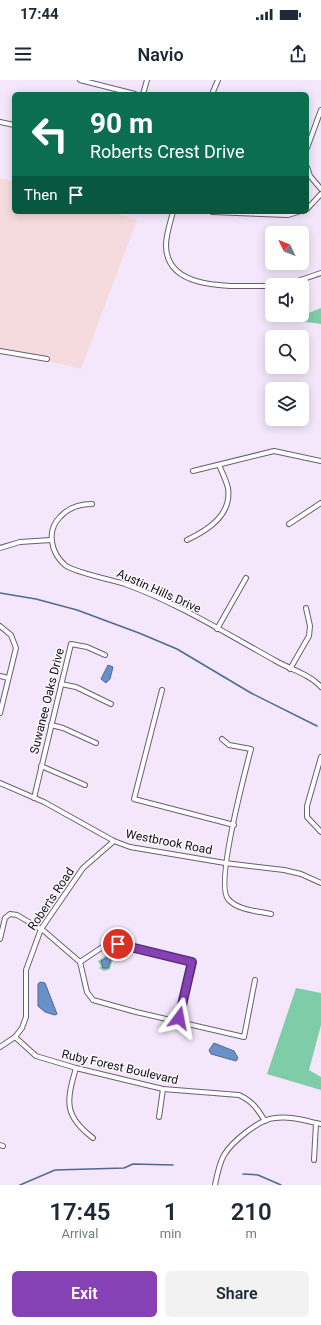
<!DOCTYPE html>
<style>
:root{--surface:#fff;--page:#f2f2f3;--text:#1f2937;--muted:#747a83;--accent:#8641b4}
body{margin:0;font-family:Roboto,sans-serif;background:var(--page);color:var(--text);height:100vh;display:flex;flex-direction:column;font-size:15px;white-space:nowrap}
*{box-sizing:border-box;margin:0}
p{font-size:13px;color:var(--muted)}
.icon{flex:none;width:22px;height:22px;fill:none;stroke:currentColor;stroke-width:2;stroke-linecap:round;stroke-linejoin:round}
.map{position:relative;height:1105px;overflow:hidden}
.sheet{display:flex;flex-direction:column;background:var(--surface);flex:1}
.sheet>*{flex:none}
.top-card{position:absolute;left:12px;top:12px;width:297px;height:122px;border-radius:6px;box-shadow:0 2px 10px #0003;background:#0b6e4f;color:#fff;overflow:hidden}
.needle{width:26px;rotate:313deg}
.buttons{position:absolute;left:265px;top:146px;display:grid;gap:8px}
.buttons a{display:grid;place-items:center;width:44px;height:44px;border-radius:6px;background:var(--surface);box-shadow:0 2px 10px #0003;font-size:20px}
.pin{position:absolute;display:grid;place-items:center;width:34px;height:34px;color:#fff;margin:-17px;border:2px solid #fff;border-radius:50%;box-shadow:0 1px 4px #0007}
.me{position:absolute;width:44px;margin:-22px;rotate:13deg;stroke-linejoin:round;filter:drop-shadow(0 0 3px #0008)}
.turn{display:flex;align-items:center;gap:14px;height:84px;padding:0 12px;font-size:18px}
.turn .icon{width:52px;height:52px;stroke-width:2.5}
.turn b{display:block;font-size:28px;line-height:34px}
.then{display:flex;align-items:center;height:38px;padding:0 12px;background:#0003;gap:8px;font-size:15px}
.eta{display:flex;justify-content:space-evenly;align-items:center;height:68px;text-align:center}
.eta b{font-size:24px;font-weight:600;line-height:28px}
.primary-button{display:flex;gap:8px;margin-top:auto;padding:8px 12px}
.primary-button a{flex:1;height:46px;border-radius:6px;background:var(--accent);color:#fff;font-size:16px;font-weight:600;line-height:46px;text-align:center}
.primary-button a+a{background:var(--page);color:var(--text)}
.status{display:flex;justify-content:space-between;align-items:center;height:28px;padding:0 20px;background:var(--surface);direction:ltr}
.status svg{height:11px;fill:currentColor}
header{display:flex;justify-content:space-between;align-items:center;height:52px;padding:0 12px;background:var(--surface);font-size:18px;font-weight:600}
.map>svg:first-child{display:block}
</style>
<div class="status"><b>17:44</b><svg viewBox="0 0 49 12"><path d="M0 12V9h3v3zM5 12V6h3v6zM10 12V3h3v9zM15 12V0h3v12zM26 1h20v11H26zM47 4h2v5h-2z"/></svg></div>
<header><svg class="icon" aria-label="menu" viewBox="0 0 24 24"><path d="M4 6h16M4 12h16M4 18h16"/></svg>Navio<svg class="icon" aria-label="share" viewBox="0 0 24 24"><path d="M12 15V3M7 8l5-5 5 5M5 13v7h14v-7"/></svg></header>
<div class="map">
<svg width="321" height="1105" viewBox="0 0 321 1105">
<rect width="100%" height="100%" fill="#f4e7fb"/>
<path fill="#f6dbde" d="M 0,98 L 14,102 L 14,132 L 111,132 L 137,140 L 81,289 L 0,269 Z"/>
<path fill="#87caaa" d="M 107,875 L 110,875 L 113,879 L 110,889 L 104,891 L 99,888 L 101,886 L 98,881 Z"/>
<g fill="#7ecda8">
<path d="M 321,228 L 321,244 L 292,240 Z"/>
<path d="M 296,908 L 321,913 L 321,945 L 309,990 L 321,997 L 321,1010 L 267,994 Z"/>
</g>
<g fill="#6990c8" stroke="#4f6992">
<path d="M 108,585 L 113,587 L 110,599 L 106,603 L 101,599 Z"/>
<path d="M 108,877 L 111,879 L 108,888 L 103,888 L 101,881 Z"/>
<path d="M 40,902 L 45,903 L 57,934 L 55,935 L 45,932 L 38,926 L 38,904 Z"/>
<path d="M 214,963 L 234,971 L 238,978 L 236,981 L 211,974 L 209,970 Z"/>
</g>
<g fill="none" stroke-linecap="round" stroke-linejoin="round">
<g stroke="#4f6992" stroke-width="1.5">
<path d="M 0,513 L 36,519 L 77,530 L 139,553 L 177,569 L 251,613 L 317,646"/>
<path d="M 243,1094 L 258,1095 L 281,1105"/>
<path d="M 20,1105 L 55,1090 L 124,1088 L 133,1084 L 173,1085"/>
</g>
<defs>
<g id="minor">
<path d="M 80,0 L 135,14"/>
<path d="M 143,14 L 147,0"/>
<path d="M 212,14 L 218,0"/>
<path d="M 0,42 L 14,45"/>
<path d="M 307,68 L 321,30"/>
<path d="M 307,87 L 310,96 L 321,109"/>
<path d="M 307,129 L 321,114"/>
<path d="M 173,132 C 170,143 166,155 166,165 C 166,214 240,205 272,206"/>
<path d="M 212,132 L 288,135 L 298,132"/>
<path d="M 286,205 L 321,193"/>
<path d="M 0,271 L 47,279"/>
<path d="M 193,391 L 274,371 L 321,381"/>
<path d="M 92,424 C 79,424 69,427 60,437 C 46,451 51,473 65,485 C 73,492 112,500 125,504 C 178,523 227,554 276,581 C 290,589 311,595 321,607"/>
<path d="M 289,444 L 321,423"/>
<path d="M 187,460 C 208,450 232,435 228,408 C 226,400 222,392 219,385"/>
<path d="M 0,468 L 20,462 L 51,460"/>
<path d="M 0,546 L 11,555 L 16,568 L 0,633"/>
<path d="M 217,549 L 246,498"/>
<path d="M 290,589 L 309,556 L 310,546 L 306,528"/>
<path d="M 0,596 L 8,598"/>
<path d="M 61,604 L 76,607 L 111,624"/>
<path d="M 162,610 L 134,719 L 234,745"/>
<path d="M 51,645 L 63,648 L 96,663"/>
<path d="M 222,659 L 229,665 L 251,669 C 245,692 215,805 228,819 C 237,830 257,831 271,834"/>
<path d="M 321,677 L 307,726 L 307,737 L 321,752"/>
<path d="M 41,686 L 85,705"/>
<path d="M 0,703 L 44,722 L 114,761 L 130,767 L 225,783 L 284,790 L 301,794 L 321,803"/>
<path d="M 34,718 L 71,564 L 87,567 L 105,575"/>
<path d="M 0,859 L 5,838 L 10,834 L 17,835 L 44,851 L 80,882 L 87,912 L 93,920 L 136,932 L 244,957 L 255,900"/>
<path d="M 80,882 L 107,864 L 118,864 L 192,882 L 178,941"/>
<path d="M 15,957 L 36,976 L 76,988 L 163,1009 L 239,1015 C 252,1021 257,1028 265,1041"/>
<path d="M 0,967 L 15,957 L 22,948 L 26,937 L 26,890 L 41,849 L 83,788 L 114,761"/>
<path d="M 76,988 C 66,1022 64,1036 93,1058"/>
<path d="M 159,1037 L 163,1009"/>
<path d="M 0,1065 L 3,1066"/>
<path d="M 314,1080 L 316,1043"/>
<path d="M 215,1105 C 217,1095 219,1084 224,1075 C 232,1062 259,1039 275,1038 C 291,1036 306,1041 321,1044"/>
</g>
</defs>
<use href="#minor" stroke="#6a5f71" stroke-width="6"/>
<use href="#minor" stroke="#fff" stroke-width="4"/>
</g>
<g fill="none" stroke-linecap="round" stroke-linejoin="round">
<defs>
<path id="route" d="M 118,864 L 192,882 L 179,938"/>
</defs>
<use href="#route" stroke="#572a75" stroke-width="10"/>
<use href="#route" stroke="#8641b4" stroke-width="7"/>
</g>
<g text-anchor="middle" stroke-width="3" stroke-linejoin="round" paint-order="stroke">
<g font-size="12" fill="#130f15" stroke="#fbf9fd">
<text transform="translate(159 511) rotate(24)" y="4">Austin Hills Drive</text>
<text transform="translate(47 621) rotate(-76)" y="4">Suwanee Oaks Drive</text>
<text transform="translate(169 762) rotate(11)" y="4">Westbrook Road</text>
<text transform="translate(51 819) rotate(-56)" y="4">Roberts Road</text>
<text transform="translate(120 987) rotate(13)" y="4">Ruby Forest Boulevard</text>
</g>
</g>
</svg>
<div class="buttons">
<a><svg class="needle" viewBox="-14 -14 28 28"><path d="M0-13l5 13h-10z" fill="#e53935"/><path d="M0 13l5-13h-10z" fill="#747a83"/></svg></a>
<a><svg class="icon" aria-label="sound" viewBox="0 0 24 24"><path d="M4 9h4l5-4v14l-5-4H4zM17 9q2 3 0 6"/></svg></a>
<a><svg class="icon" aria-label="search" viewBox="0 0 24 24"><circle cx="10" cy="10" r="6"/><path d="M15 15l6 6"/></svg></a>
<a><svg class="icon" aria-label="layers" viewBox="0 0 24 24"><path d="M12 4l9 5-9 5-9-5zM3 14l9 5 9-5"/></svg></a>
</div>
<div class="pin" style="left:118px;top:864px;background:#d93025"><svg class="icon" aria-label="arrive" viewBox="0 0 24 24"><path d="M6 21V4h12l-3 4 3 4H6"/></svg></div>
<svg class="me" style="left:179px;top:938px" viewBox="-20 -20 40 40"><path d="M0-17L14 15 0 8-14 15z" fill="#8641b4" stroke="#fff" stroke-width="4"/></svg>
<div class="top-card">
<div class="turn"><svg class="icon" aria-label="left" viewBox="0 0 24 24"><path d="M17 20v-9H6M10 6l-5 5 5 5"/></svg><div><b>90 m</b>Roberts Crest Drive</div></div>
<div class="then">Then<svg class="icon" aria-label="arrive" viewBox="0 0 24 24"><path d="M6 21V4h12l-3 4 3 4H6"/></svg></div>
</div>
</div>
<section class="sheet">
<div class="eta">
<div><b>17:45</b><p>Arrival</p></div>
<div><b>1</b><p>min</p></div>
<div><b>210</b><p>m</p></div>
</div>
<div class="primary-button"><a>Exit</a><a>Share</a></div>
</section>
